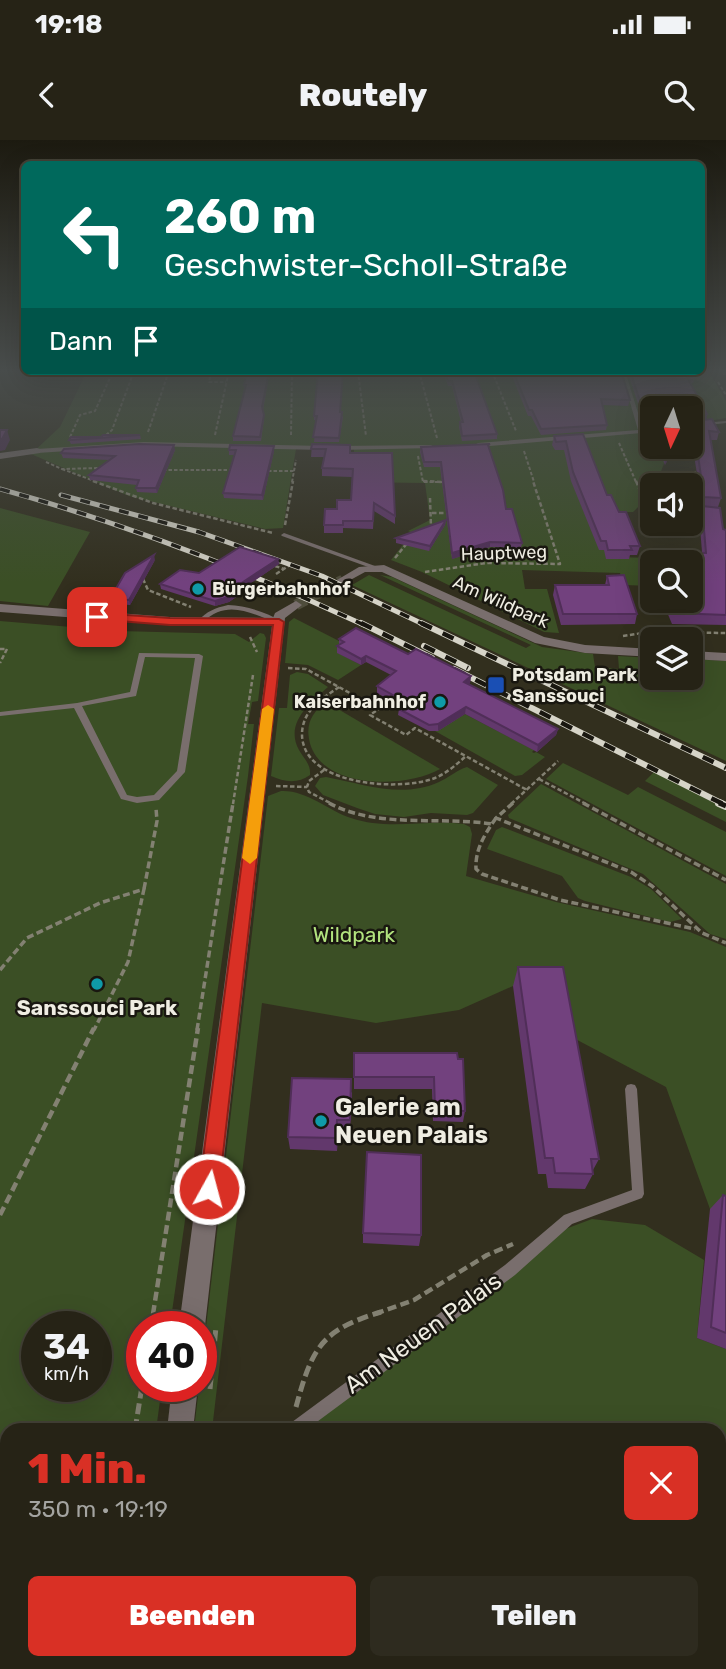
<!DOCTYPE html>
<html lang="de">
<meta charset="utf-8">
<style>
:root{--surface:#262316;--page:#2e2b1f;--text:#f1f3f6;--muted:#a4a4a1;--line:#424035;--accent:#d93025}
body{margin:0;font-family:Rubik,sans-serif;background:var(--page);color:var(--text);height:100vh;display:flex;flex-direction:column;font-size:26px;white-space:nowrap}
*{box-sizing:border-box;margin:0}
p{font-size:23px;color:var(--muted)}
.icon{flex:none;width:38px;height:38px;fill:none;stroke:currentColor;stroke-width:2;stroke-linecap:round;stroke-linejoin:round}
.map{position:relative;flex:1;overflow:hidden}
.side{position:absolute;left:0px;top:1283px;width:726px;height:247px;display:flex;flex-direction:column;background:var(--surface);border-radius:21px 21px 0 0;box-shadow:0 7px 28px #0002,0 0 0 2px var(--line)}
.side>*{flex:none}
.hud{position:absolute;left:21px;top:21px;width:684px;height:214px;border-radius:10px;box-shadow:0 7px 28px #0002,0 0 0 2px var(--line);background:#00695c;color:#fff;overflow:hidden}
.needle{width:46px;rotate:184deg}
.fabs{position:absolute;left:640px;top:256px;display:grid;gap:14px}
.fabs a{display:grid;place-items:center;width:63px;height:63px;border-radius:10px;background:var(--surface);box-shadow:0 7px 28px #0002,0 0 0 2px var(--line);font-size:35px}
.speed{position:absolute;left:21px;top:1171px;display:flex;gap:14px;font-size:35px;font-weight:700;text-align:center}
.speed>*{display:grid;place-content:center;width:91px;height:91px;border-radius:50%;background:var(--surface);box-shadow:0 7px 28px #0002,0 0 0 2px var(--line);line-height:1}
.speed small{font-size:18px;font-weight:400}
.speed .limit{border:10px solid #d22;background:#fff;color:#111}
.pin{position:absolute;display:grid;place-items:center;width:60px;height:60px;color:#fff;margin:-30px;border-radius:14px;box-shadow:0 4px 10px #0006}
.me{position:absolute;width:77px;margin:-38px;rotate:7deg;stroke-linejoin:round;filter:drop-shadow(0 0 5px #0008)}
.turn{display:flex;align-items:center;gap:24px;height:147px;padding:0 28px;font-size:32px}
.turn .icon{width:91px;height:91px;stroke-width:2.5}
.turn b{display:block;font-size:49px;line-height:60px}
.then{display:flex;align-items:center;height:66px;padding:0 28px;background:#0003;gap:14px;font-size:26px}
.round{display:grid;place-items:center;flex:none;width:74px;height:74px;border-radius:10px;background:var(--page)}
.overview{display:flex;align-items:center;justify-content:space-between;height:119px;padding:0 28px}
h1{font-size:42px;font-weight:800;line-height:52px;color:var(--accent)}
.action{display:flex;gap:14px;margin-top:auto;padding:14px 28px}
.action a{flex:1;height:80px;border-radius:10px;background:var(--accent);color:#fff;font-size:28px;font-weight:800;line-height:80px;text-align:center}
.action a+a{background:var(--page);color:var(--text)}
.status{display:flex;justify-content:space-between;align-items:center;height:49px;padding:0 35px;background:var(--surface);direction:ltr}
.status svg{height:19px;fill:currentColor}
header{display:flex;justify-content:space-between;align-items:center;height:91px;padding:0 28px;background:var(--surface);font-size:32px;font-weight:800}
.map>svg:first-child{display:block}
</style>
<div class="status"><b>19:18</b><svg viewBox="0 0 49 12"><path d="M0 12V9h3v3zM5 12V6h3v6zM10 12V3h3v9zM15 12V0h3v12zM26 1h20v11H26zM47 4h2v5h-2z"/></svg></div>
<header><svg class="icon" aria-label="back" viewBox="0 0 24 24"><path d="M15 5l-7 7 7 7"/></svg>Routely<svg class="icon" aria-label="search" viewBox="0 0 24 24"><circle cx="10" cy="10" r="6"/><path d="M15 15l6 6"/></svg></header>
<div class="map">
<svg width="726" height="1529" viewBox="0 0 726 1529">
<rect width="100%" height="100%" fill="#322f1e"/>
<g fill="#3b4f25" fill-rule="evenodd">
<path d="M 702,228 L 707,228 L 726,261 L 726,278 L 691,284 L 691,268 L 653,268 L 653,306 L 670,306 C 662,332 653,354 633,372 L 600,372 L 614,417 L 655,418 L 657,422 L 653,422 L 653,446 L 624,445 L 620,433 L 522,430 L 525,449 L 547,449 L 559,493 L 544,492 L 422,432 L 391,420 L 412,393 L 408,391 L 430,380 L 425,343 L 353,342 L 354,309 L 296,309 L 283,388 L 265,389 L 129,356 L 31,314 L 60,287 L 87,231 L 702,231 Z"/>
<path d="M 0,368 L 90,392 L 48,466 L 0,461 Z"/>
<path d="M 369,435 L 526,508 L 531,505 L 380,435 L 392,437 L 542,507 L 593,514 L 595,527 L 619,529 L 618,516 L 653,518 L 653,537 L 691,537 L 691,519 L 726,521 L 726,621 L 352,445 Z"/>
<path d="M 294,478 L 343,503 L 338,513 L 361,525 L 338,540 L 308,525 L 285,523 L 289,482 Z"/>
<path d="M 0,481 L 119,491 L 235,494 L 249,502 L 260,493 L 264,494 L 266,498 L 258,561 L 252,562 L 248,584 L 254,584 L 248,636 L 170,1186 L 142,1186 L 142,1246 L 162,1246 L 156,1290 L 7,1290 L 7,1522 L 83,1523 L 82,1529 L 0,1529 ZM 37,1186 L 96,1186 L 96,1246 L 37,1246 Z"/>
<path d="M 297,532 L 308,534 L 328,547 C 311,562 284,583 299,610 C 304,619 311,624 310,635 C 298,644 284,642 271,636 L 279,568 L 287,568 L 290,535 Z"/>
<path d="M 326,562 L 440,629 C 406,649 318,650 309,599 C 306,582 313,572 326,562 Z"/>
<path d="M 465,574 L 534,610 L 532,612 L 534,613 L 536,612 L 545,617 L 522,635 L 515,636 L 435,591 Z"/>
<path d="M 563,623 L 628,655 L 638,647 L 726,692 L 726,736 L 546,639 Z"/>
<path d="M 467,627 L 498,645 L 473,673 L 467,675 L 431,673 L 404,677 L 375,674 L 357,668 L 323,655 L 315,646 L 320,638 L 326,637 C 364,644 401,659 439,642 C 448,638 457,630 467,627 Z"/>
<path d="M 654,632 L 726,669 L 726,682 L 645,641 Z"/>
<path d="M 541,644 L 726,744 L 726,799 L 710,794 L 643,734 L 509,678 L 508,675 Z"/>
<path d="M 281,651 C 307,650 327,670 351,678 C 389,691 426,679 464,684 L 470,687 L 472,694 L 466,736 L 556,762 L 690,792 L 726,807 L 726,1075 L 710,1069 L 666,947 L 566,894 L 557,846 L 513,846 L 459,870 L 376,883 L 262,863 L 212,1290 L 194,1290 L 268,656 Z"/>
<path d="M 502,687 L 631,737 L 651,749 L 682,779 L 670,782 L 585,761 L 578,758 L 562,736 L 487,709 L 496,690 Z"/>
<path d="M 592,1079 L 645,1085 L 704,1120 L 697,1198 L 726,1209 L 726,1529 L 177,1529 L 178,1522 L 719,1522 L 719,1290 L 293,1290 L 552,1094 Z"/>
</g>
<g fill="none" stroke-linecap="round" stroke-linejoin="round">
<path stroke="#4e4c3b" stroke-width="11" stroke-dasharray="11 5" stroke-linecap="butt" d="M 296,465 L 343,440"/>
<g stroke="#838172" stroke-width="2" stroke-dasharray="3.5 2" stroke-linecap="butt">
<path d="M 211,231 L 209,242 L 226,242"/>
<path d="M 358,231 L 366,296"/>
<path d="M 419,231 L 437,298"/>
<path d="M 492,231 L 516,291"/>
<path d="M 718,242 L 726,255"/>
<path d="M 148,292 L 169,231"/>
<path d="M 106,295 L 112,290 L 134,231"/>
<path d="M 215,295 L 229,231"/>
<path d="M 291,295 L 292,231"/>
<path d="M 70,297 L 80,275 L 95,271 L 113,231"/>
<path d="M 619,303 L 636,342"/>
<path d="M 524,311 L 534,342"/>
<path d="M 418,316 L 423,342 L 444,342"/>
<path d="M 46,322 L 62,329 L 100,328"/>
<path d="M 62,329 L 97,342"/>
<path d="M 163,330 L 232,330"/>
<path d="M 268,331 L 294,331"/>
<path d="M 292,342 L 296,320"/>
<path d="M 681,342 L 680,334 L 696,332"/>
</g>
<g stroke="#838172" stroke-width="2.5" stroke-dasharray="4.5 2.5" stroke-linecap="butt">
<path d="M 93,341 L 153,363 L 273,393"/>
<path d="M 423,341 L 444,342"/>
<path d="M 636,341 L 642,355"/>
<path d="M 681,341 L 681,345"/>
<path d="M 430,358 L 431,387"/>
<path d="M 691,371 L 703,372"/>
<path d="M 432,373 L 451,373"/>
<path d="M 285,385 L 293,341"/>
<path d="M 395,418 L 408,402"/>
<path d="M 275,426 L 284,429"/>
<path d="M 425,432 L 486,423 L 560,424 L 533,341"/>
<path d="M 276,434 L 290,425"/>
<path d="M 143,439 L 148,450 L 191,467"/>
<path d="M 623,496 L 649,492 L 726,493"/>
<path d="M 250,497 L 257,512"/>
<path d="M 0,509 L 7,509 L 0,523"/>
<path d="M 288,528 L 306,529 L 379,569 L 370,575 L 406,595 L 415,588 L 527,650"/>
<path d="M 339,547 C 329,554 317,561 310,571 C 302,581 300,595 304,606 C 317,646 402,651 435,638 C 447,633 457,624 466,616"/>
<path d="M 324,630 L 309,641 L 307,647 L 309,652 L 332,664"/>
<path d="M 539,639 L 586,664"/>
<path d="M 276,646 L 307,647"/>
<path d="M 233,664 L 253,535"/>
<path d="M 511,664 L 558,621"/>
</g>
<g stroke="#838172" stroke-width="3.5" stroke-dasharray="7 3.5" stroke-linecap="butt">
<path d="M 329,663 C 377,689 439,676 492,684"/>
<path d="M 513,663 L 496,678 L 631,732 L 652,746 L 702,793 L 726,803"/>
<path d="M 583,663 L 726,740"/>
<path d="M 496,678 C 485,694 475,709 476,729 L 482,734 L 560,760 L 695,789"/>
<path d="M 144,749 L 157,681 L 156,668"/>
<path d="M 0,830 L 27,798 L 100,763 L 144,749 L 128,822 L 94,890"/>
<path d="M 197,890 L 233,663"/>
</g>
<g stroke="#838172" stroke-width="4.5" stroke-dasharray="9 4.5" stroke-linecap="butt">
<path d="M 0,1075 L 94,888"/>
<path d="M 153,1174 L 198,888"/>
<path d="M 375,1174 L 414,1160 L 487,1115 L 513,1104"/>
</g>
<g stroke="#838172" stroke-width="5" stroke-dasharray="11 5" stroke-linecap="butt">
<path d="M 151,1186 L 153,1172"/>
<path d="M 210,1249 L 216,1187"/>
<path d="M 296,1267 C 312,1208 321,1190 381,1172"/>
<path d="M 135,1290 L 142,1246"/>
<path d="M 98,1529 L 99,1522"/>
</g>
<g fill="#796e6d" fill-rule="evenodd">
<path d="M 621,231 L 625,231 L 643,289 L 653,289 L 653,292 L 478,307 L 475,305 L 478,303 L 638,290 Z"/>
<path d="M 726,281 L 726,283 L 691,287 L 691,284 Z"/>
<path d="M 144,302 L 323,306 L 326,308 L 323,310 L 144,306 L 37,313 L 34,311 L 37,309 Z"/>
<path d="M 431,305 L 434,307 L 433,308 L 338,310 L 335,308 L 338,306 Z"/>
<path d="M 284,393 L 375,426 L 376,427 L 371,428 L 282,396 L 281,395 Z"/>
<path d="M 228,465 C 247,466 267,472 282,482 L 279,484 C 252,474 228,458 203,482 L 198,481 C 207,471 215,468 228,465 Z"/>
<path d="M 139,513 L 199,514 L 203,516 L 185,632 L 159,660 L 137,663 L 121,659 L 74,568 L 0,576 L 0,572 L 77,563 L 130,552 ZM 145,517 L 195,518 L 177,631 L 154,655 L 137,657 L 127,655 L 82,566 L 136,556 Z"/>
<path d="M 631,944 L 635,945 L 637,949 L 644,1054 L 642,1058 L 572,1084 L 515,1135 L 306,1290 L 286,1290 L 288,1285 L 505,1125 L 564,1075 L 632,1050 L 625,949 L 627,945 Z"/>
</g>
<path fill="#796e6d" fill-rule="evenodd" d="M 37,308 L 40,309 L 40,313 L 0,319 L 0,313 Z"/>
<g fill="#796e6d" fill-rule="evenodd">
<path d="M 719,228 L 726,228 L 726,235 L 723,235 Z"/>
<path d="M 384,425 L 544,497 L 585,505 L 653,509 L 653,517 L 585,513 L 535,503 L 382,432 L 365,432 L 343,444 L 337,440 L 359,427 Z"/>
<path d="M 296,461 L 302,465 L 285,478 L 205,1186 L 201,1194 L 201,1186 L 179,1186 L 272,486 L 170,485 L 0,472 L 0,464 L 170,477 L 273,478 L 275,473 Z"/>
<path d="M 691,511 L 726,513 L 726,521 L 691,519 Z"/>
<path d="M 172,1246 L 198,1246 L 193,1290 L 167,1290 Z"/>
<path d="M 135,1522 L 166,1522 L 166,1529 L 134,1529 Z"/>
</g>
<defs>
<g id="rail-far2">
<path d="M 0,349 C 126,384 246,430 364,485"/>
<path d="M 61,355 L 199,392 L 322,436 L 425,485"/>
</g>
<g id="rail-far1">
<path d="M 361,483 L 432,518"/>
<path d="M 421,483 L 726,628"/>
<path d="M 424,506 L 468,528"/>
<path d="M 454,529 L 723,664"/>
</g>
<path id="rail" d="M 719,663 L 726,666"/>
</defs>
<use href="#rail-far2" stroke="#d6d4c8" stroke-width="5"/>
<use href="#rail-far1" stroke="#d6d4c8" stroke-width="6"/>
<use href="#rail" stroke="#d6d4c8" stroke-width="8"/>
<use href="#rail-far2" stroke="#191710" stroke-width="3.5" stroke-dasharray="10" stroke-linecap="butt"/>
<use href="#rail-far1" stroke="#191710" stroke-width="4.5" stroke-dasharray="12" stroke-linecap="butt"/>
<use href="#rail" stroke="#191710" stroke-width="5" stroke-dasharray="16" stroke-linecap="butt"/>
</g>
<g fill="#62386c">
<path d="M 244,231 L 265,231 L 269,232 L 269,236 L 263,270 L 264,279 L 261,301 L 233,301 L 233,296 L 245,250 L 244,245 L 246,234 L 245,234 Z"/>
<path d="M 443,231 L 474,231 L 497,294 L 497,299 L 462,301 L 459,287 L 460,282 L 461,282 L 452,246 L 448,246 Z"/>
<path d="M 510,231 L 621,231 L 630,260 L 628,266 L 603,265 L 607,285 L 606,290 L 541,295 L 531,276 L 528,276 Z"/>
<path d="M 627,231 L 691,231 L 695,237 L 693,243 L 690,243 L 707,274 L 706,280 L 719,292 L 717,300 L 711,300 L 721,358 L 718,367 L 723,389 L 726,390 L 726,485 L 672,484 L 662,460 L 691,460 L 691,422 L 671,422 L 674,412 L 702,412 L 699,375 L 702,366 L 691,296 L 692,282 L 691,282 L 691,268 L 653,268 L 653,288 L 649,286 L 642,267 L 639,266 Z"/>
<path d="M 340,272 L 343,277 L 339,302 L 314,302 L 316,280 L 314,280 L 314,276 Z"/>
<path d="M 583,294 L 607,355 L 640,406 L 637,415 L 630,415 L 629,419 L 606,419 L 604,410 L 599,410 L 571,341 L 564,310 L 555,310 L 552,305 L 554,296 Z"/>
<path d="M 140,295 L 141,299 L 71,304 L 69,300 Z"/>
<path d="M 312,304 L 350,313 L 395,376 L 395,384 L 374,371 L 373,389 L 343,388 L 343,393 L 324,393 L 324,385 L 337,369 L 351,360 L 352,337 L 322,336 L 322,328 L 324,317 L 311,317 Z"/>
<path d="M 274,306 L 274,311 L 263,360 L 224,358 L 223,353 L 234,315 L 229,315 L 229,310 Z"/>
<path d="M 657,306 L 675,306 L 665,325 Z"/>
<path d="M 421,307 L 489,309 L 506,369 L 522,403 L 521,408 L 490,407 L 452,419 L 440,327 L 424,327 L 420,312 Z"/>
<path d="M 175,310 L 157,353 L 137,352 L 136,348 L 137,345 L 90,340 L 89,335 L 109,320 L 63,318 L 61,313 Z"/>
<path d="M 446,380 L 445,385 L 429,411 L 396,403 L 396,398 Z"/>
<path d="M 278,419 L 279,424 L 239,451 L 239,455 L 229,462 L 215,466 L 161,449 L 160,444 L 199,433 Z"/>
<path d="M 155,420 L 130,465 L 111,464 L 110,459 Z"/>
<path d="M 607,436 L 637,474 L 635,484 L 561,485 L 553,455 L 555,445 L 605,445 Z"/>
<path d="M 339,499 L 408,514 L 471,536 L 470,543 L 469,544 L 558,589 L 556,595 L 537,612 L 465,574 L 438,591 L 429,591 L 398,575 L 399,569 L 401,567 L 377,553 L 377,546 L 391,535 L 366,522 L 361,525 L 337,513 L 337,506 L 339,505 Z"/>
<path d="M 518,827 L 599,1019 L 593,1030 L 593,1034 L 585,1049 L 548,1048 L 546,1034 L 538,1034 L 513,846 Z"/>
<path d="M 354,913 L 457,913 L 465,971 L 463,982 L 433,981 L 432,949 L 354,949 Z"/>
<path d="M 352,952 L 350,993 L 338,993 L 337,1011 L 290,1009 L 288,997 Z"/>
<path d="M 723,1055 L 726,1056 L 726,1209 L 697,1198 L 710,1069 Z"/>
<path d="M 363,1093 L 421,1095 L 419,1106 L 363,1103 Z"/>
</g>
<g fill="#502e58">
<path d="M 269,232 L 269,236 L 262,271 L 262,267 Z"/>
<path d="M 707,274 L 706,280 L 691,282 L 691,276 Z"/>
<path d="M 7,290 L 10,300 L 5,310 L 0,311 L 0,299 Z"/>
<path d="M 174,305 L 175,310 L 157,353 L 156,348 Z"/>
<path d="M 274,306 L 274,311 L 263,360 L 262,355 Z"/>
<path d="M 673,306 L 675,306 L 665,325 L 666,319 Z"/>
<path d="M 446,380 L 445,385 L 429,411 L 430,406 Z"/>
<path d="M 490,402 L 490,407 L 452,419 L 452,413 Z"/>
<path d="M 154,415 L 155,420 L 130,465 L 129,460 Z"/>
<path d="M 278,419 L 279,424 L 239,451 L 239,455 L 229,462 L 215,466 L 215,461 Z"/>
<path d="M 366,516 L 366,522 L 361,525 L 361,519 Z"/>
<path d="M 471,536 L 470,543 L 463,549 L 464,542 Z"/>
<path d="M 466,567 L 465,574 L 438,591 L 438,584 Z"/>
<path d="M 558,589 L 556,595 L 537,612 L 538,605 Z"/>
<path d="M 337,980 L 338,993 L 337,1011 L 336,998 Z"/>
</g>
<g fill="#72417e" stroke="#502e58" stroke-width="2">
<path d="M 247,231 L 264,231 L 269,232 L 262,267 L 264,275 L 260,297 L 233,296 L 246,245 L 244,245 Z"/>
<path d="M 318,231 L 343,231 L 340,272 L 342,272 L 339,298 L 313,297 L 317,276 L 314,276 Z"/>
<path d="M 445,231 L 474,231 L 497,294 L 462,296 L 460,282 L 463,282 L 452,241 L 448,241 Z"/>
<path d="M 513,231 L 621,231 L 630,260 L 601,259 L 607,285 L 541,289 L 532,270 L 529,270 Z"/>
<path d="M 630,231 L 691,231 L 695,237 L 687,237 L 707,274 L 691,276 L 691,268 L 653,268 L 653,281 L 651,281 L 643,261 L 640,261 Z"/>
<path d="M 712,279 L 719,292 L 709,291 L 721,358 L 704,357 L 693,281 Z"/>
<path d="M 0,290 L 7,290 L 2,299 L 0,299 Z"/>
<path d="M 583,294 L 607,355 L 611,355 L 619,372 L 626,372 L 640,406 L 630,406 L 632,410 L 608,410 L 606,401 L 601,401 L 573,332 L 566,301 L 556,302 L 554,296 Z"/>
<path d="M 103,295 L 140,295 L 69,300 L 71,297 L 101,297 Z"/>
<path d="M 139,304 L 174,305 L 156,348 L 136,348 L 139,340 L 89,335 L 115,316 L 61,313 L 64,309 Z"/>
<path d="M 312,304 L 350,305 L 350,313 L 392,313 L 395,376 L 374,363 L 373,381 L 343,381 L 343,385 L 324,385 L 325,369 L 337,369 L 337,360 L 351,360 L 353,329 L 322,328 L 326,309 L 311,309 Z"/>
<path d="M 490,304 L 488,305 L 503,350 L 506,369 L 512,369 L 522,403 L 490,402 L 452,413 L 441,322 L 424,322 L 421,307 Z"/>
<path d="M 230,305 L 274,306 L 262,355 L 223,353 L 236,310 L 229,310 Z"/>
<path d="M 661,306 L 673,306 L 666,319 Z"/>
<path d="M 702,366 L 720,368 L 723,389 L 726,390 L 726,475 L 675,473 L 669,460 L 691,460 L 691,422 L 678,422 L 674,412 L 706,413 Z"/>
<path d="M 446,380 L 430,406 L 396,398 Z"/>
<path d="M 240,407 L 278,419 L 234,448 L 239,450 L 228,457 L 215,461 L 160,444 L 180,430 L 199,433 Z"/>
<path d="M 154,415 L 129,460 L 110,459 L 125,433 Z"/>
<path d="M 624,435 L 637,474 L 563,474 L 555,445 L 609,445 L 607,436 Z"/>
<path d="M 356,488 L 408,514 L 416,509 L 471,536 L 464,542 L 558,589 L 538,605 L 466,567 L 438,584 L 429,585 L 399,569 L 407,563 L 377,546 L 396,531 L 366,516 L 361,519 L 337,506 L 344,502 L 339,499 Z"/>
<path d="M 518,827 L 563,827 L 599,1019 L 591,1019 L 593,1034 L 555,1033 L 553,1018 L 545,1018 Z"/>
<path d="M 354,913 L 457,913 L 458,919 L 463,919 L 465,971 L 435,970 L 434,937 L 354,937 Z"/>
<path d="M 292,938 L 351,939 L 350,980 L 337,980 L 336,998 L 288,997 Z"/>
<path d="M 367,1012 L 421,1015 L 421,1095 L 363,1093 Z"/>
<path d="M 723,1055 L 726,1056 L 726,1193 L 711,1187 Z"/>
</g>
<linearGradient id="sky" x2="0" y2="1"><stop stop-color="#1c1a10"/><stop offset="0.52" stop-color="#494d4c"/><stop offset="1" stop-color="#494d4c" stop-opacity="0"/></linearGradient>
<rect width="726" height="442" fill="url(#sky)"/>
<path fill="#d93025" stroke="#8d1f18" stroke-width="2" d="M 97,473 L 170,478 L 279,479 L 284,482 L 219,1049 L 216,1056 L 209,1059 L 202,1056 L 199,1049 L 273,485 L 170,485 L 93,479 L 93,474 Z"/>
<path fill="#f59e0b" d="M 268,565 L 274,569 L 257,718 L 250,724 L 242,718 L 262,569 Z"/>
<g fill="#0f9aa8" stroke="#191710" stroke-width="2.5">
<circle cx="198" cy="449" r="7"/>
<circle cx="440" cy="562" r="7"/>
<circle cx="97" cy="844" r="7"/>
<circle cx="321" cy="981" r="7"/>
</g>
<rect fill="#1a4fb4" stroke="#191710" stroke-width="2.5" x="487" y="536" width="18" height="18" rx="3.5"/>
<g text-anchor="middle" stroke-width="5" stroke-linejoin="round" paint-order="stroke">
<g font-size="18" fill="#efede2" stroke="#191710">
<text transform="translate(504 413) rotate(-2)" y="6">Hauptweg</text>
<text transform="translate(501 462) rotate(24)" y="6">Am Wildpark</text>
</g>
<g font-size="18" font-weight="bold" fill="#efede2" stroke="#191710" text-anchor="start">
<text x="212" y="455">Bürgerbahnhof</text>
<text x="512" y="541">Potsdam Park<tspan x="512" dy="21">Sanssouci</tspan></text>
<text x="426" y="568" text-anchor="end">Kaiserbahnhof</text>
</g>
<g font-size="21" fill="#b2e37e" stroke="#191710">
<text x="354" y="802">Wildpark</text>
</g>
<g font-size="21" font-weight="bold" fill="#efede2" stroke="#191710">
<text x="97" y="875">Sanssouci Park</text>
</g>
<g font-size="24" font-weight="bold" fill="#efede2" stroke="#191710" text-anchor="start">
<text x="335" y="975">Galerie am<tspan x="335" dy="28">Neuen Palais</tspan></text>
</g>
<g font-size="24" fill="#efede2" stroke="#191710">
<text transform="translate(423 1193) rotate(-36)" y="8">Am Neuen Palais</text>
</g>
</g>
</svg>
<div class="fabs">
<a><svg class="needle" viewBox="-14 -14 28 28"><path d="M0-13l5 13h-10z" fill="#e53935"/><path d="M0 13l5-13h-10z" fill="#a4a4a1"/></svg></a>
<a><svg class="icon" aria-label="sound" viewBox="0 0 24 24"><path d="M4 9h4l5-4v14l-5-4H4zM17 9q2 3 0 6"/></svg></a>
<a><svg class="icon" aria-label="search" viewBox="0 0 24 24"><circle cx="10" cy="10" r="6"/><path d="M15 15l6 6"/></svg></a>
<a><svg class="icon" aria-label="layers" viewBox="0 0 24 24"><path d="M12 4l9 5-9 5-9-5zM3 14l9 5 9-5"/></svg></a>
</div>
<div class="speed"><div>34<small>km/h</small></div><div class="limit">40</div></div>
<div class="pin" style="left:97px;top:477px;background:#d93025"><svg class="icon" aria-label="arrive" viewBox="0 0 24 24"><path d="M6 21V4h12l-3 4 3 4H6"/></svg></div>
<svg class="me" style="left:209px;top:1049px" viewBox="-20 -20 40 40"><circle r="17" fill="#d93025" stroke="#fff" stroke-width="3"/><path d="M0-11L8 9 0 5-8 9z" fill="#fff"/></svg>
<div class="hud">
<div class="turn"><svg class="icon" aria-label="left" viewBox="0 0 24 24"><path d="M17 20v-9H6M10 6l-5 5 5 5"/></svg><div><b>260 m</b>Geschwister-Scholl-Straße</div></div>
<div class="then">Dann<svg class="icon" aria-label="arrive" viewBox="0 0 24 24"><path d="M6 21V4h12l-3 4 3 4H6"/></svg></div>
</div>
<section class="side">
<div class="overview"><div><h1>1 Min.</h1><p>350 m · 19:19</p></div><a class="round" style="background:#d93025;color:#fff"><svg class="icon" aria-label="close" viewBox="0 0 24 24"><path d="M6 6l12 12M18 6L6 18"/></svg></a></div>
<div class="action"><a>Beenden</a><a>Teilen</a></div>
</section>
</div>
